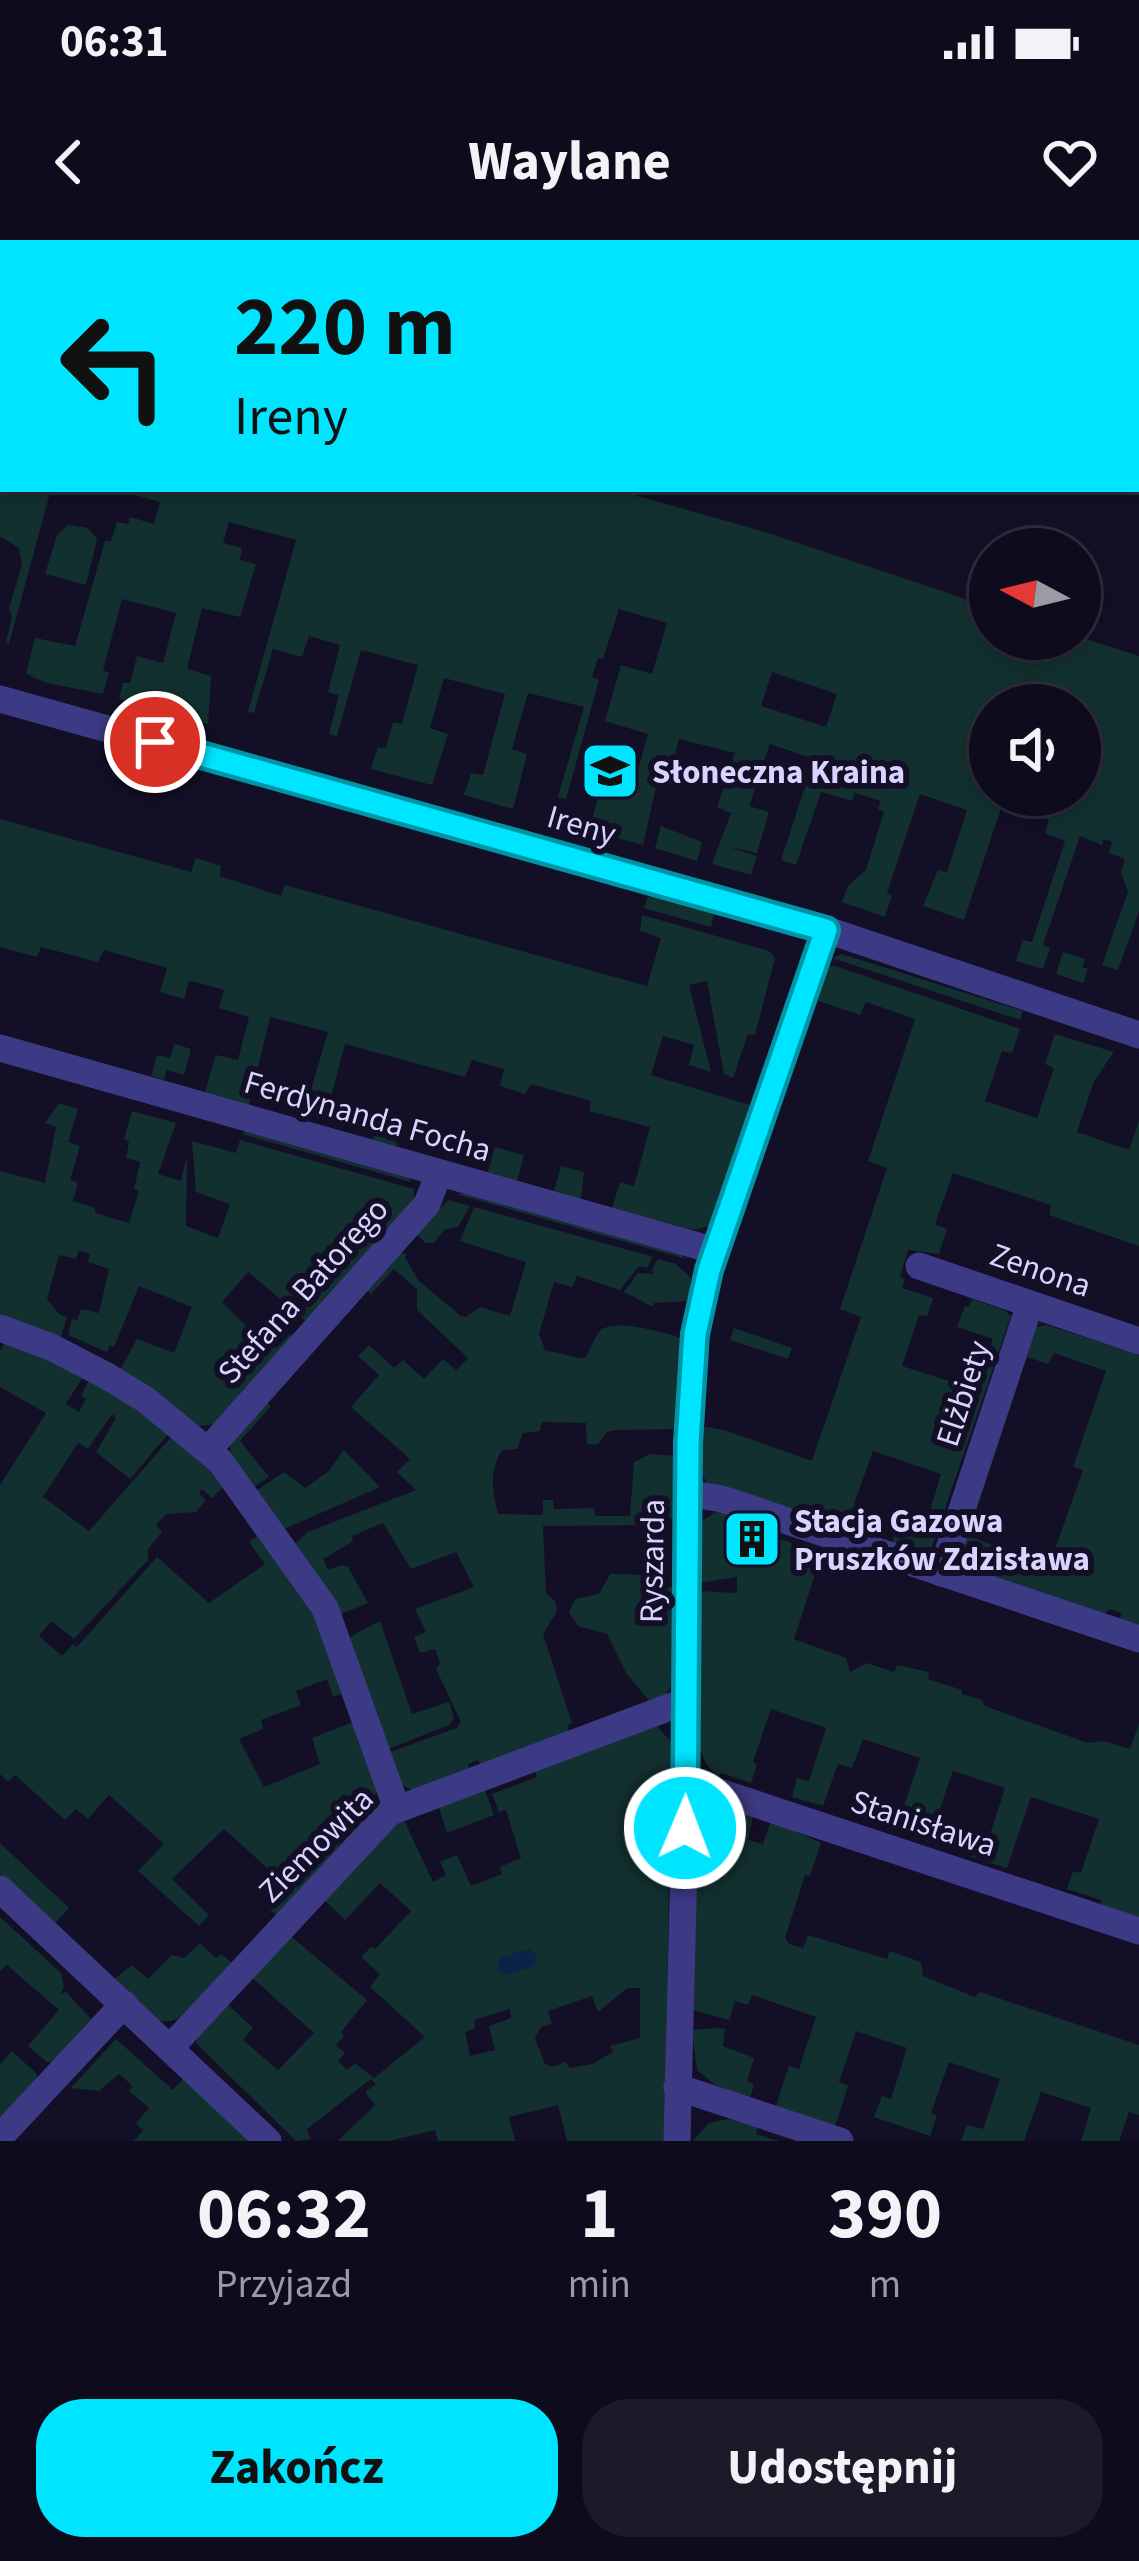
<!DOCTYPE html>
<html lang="pl">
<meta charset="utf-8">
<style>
:root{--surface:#0e0b1c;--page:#1c1929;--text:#f1f3f6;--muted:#9b9ba3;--line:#2e2b3b;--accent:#00e5ff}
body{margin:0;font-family:"Source Sans 3",sans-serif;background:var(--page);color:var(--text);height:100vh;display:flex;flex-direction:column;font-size:45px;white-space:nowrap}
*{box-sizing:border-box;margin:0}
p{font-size:39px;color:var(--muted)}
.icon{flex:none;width:66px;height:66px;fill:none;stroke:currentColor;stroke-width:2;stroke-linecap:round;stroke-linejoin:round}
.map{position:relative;height:1901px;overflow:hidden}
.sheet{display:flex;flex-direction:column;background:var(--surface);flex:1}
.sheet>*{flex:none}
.top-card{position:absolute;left:0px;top:0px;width:1140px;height:252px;box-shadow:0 6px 18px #0003,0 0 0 3px var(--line);background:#00e5ff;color:#111;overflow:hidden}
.needle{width:78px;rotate:277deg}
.tools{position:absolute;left:969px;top:288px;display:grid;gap:24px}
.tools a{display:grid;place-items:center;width:132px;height:132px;border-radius:50%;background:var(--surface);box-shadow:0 6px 18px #0003,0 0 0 3px var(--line);font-size:60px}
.pin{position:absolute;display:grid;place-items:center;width:102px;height:102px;color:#fff;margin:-51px;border:6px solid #fff;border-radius:50%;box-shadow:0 3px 12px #0007}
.me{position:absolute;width:132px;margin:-66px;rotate:1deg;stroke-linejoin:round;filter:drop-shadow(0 0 9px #0008)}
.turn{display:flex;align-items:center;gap:42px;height:252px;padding:0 36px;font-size:54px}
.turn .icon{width:156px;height:156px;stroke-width:2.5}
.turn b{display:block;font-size:84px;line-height:102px}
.eta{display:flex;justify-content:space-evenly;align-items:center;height:204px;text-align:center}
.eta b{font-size:72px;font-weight:700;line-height:84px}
.button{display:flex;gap:24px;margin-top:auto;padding:24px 36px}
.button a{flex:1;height:138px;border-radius:48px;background:var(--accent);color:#111;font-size:48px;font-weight:700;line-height:138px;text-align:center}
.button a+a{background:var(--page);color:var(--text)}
.status{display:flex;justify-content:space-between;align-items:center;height:84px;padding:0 60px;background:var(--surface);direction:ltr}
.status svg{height:33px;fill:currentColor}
header{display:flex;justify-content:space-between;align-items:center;height:156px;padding:0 36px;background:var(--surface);font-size:54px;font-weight:700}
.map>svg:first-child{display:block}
</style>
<div class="status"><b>06:31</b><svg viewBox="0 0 49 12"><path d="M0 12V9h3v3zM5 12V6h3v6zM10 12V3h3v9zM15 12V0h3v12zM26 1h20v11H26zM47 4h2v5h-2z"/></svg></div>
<header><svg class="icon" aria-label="back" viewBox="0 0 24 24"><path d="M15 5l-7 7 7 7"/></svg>Waylane<svg class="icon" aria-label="heart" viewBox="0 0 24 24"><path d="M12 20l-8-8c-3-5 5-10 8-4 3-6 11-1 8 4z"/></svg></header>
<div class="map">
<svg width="1139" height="1901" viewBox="0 0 1139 1901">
<rect width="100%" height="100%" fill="#130f26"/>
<g fill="#12302f" fill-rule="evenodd">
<path d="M 0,76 L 3,249 L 51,249 L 9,404 L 6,403 L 12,376 L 9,369 L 22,324 L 19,308 L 0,296 Z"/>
<path d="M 113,249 L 614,249 L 765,292 L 990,367 L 990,399 L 1080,397 L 1139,416 L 1139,671 L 1118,730 L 1102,725 L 1128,652 L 1121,633 L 1125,619 L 1109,613 L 1112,602 L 1104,599 L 1102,605 L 1080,596 L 1043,705 L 1050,708 L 1043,729 L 1016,721 L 1023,700 L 1032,702 L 1065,601 L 1045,593 L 1049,580 L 1002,565 L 964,680 L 923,666 L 938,630 L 947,632 L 967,570 L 920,554 L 887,653 L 892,655 L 885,677 L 842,662 L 848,646 L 866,630 L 884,572 L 878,569 L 881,561 L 855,553 L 852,561 L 821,552 L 796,625 L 781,620 L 814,519 L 770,504 L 749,566 L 769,572 L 757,613 L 729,607 L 757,616 L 751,635 L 712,624 L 731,573 L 717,567 L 735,513 L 679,499 L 667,545 L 657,543 L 643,605 L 589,590 L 603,540 L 633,548 L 648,494 L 605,481 L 621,425 L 652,434 L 667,383 L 619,369 L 603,419 L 598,418 L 592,437 L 599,440 L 566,559 L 558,557 L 584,467 L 528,453 L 512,509 L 527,514 L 513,569 L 464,555 L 471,533 L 483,535 L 505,454 L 444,438 L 430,488 L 448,494 L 432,545 L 371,529 L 378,507 L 386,508 L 393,482 L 402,484 L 418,425 L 361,410 L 337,496 L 329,494 L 339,455 L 328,452 L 340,405 L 309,396 L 302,417 L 273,409 L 254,473 L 248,472 L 296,300 L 229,282 L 223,303 L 242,308 L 240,320 L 256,324 L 240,377 L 202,368 L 187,429 L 211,436 L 208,484 L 119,459 L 123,443 L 130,443 L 137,416 L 163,423 L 176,373 L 122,359 L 103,430 L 109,433 L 103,454 L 47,443 L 26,434 L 35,398 L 75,406 L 105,301 L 111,301 L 117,282 L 128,284 L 130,277 L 154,284 L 160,262 ZM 772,432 L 837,454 L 826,487 L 761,466 ZM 990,465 L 1080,465 L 1080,555 L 990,555 Z"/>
<path d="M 68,285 L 88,288 L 97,299 L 86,345 L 45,334 L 57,295 Z"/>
<path d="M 0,579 L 191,632 L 196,618 L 221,626 L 220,636 L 281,656 L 285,645 L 647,746 L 661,698 L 640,691 L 642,675 L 769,711 L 775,718 L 755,795 L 748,794 L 733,838 L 724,834 L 707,741 L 689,745 L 711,832 L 689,825 L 694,805 L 663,796 L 651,835 L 753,866 L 710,986 L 693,990 L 612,968 L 620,942 L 634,946 L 650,887 L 589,871 L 591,861 L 531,844 L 525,854 L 500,846 L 504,829 L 472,820 L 465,837 L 345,804 L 330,860 L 310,853 L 328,792 L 270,777 L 249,865 L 205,852 L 216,815 L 238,820 L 249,777 L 219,768 L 224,750 L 192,741 L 189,741 L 184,759 L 160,752 L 167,728 L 104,710 L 98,722 L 41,707 L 37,717 L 0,707 Z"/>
<path d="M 661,586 L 702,602 L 697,621 L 655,608 Z"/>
<path d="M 653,655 L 714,673 L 711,687 L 644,668 L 647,658 Z"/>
<path d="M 1063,712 L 1085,719 L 1082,727 L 1088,729 L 1083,743 L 1056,734 Z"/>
<path d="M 842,714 L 1023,771 L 1020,780 L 832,718 Z"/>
<path d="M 835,726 L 1020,789 L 1012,813 L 1002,811 L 985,861 L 1037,878 L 1054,828 L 1045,824 L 1055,794 L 1114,812 L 1094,841 L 1077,892 L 1129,910 L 1139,881 L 1139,1006 L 1049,975 L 1051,965 L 953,933 L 935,984 L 947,989 L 939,1014 L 908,1010 L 900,1037 L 905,1039 L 902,1048 L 933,1058 L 927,1076 L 919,1075 L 902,1126 L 955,1143 L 958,1139 L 976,1146 L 993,1099 L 957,1087 L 965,1066 L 969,1067 L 972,1059 L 1004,1070 L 1011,1076 L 929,1315 L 891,1307 L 898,1280 L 925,1288 L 941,1234 L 873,1211 L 854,1264 L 862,1267 L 857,1285 L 842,1281 L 837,1289 L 707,1243 L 701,1232 L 702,1186 L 727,1191 L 812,1221 L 861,1077 L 840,1069 L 887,928 L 868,921 L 915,779 L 866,762 L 860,775 L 816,760 L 826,727 Z"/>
<path d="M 175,804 L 191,809 L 184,835 L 167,830 L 164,840 L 151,836 L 157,815 L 170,818 Z"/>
<path d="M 59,863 L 78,869 L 68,902 L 80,906 L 70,940 L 78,943 L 73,961 L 95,968 L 95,973 L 129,983 L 139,951 L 134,949 L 140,922 L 126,918 L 129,902 L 124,899 L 132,871 L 176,883 L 158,934 L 181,941 L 187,915 L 186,986 L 218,998 L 230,964 L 196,952 L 192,901 L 236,913 L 240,900 L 414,949 L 414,962 L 308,1083 L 248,1032 L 222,1062 L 262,1101 L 276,1108 L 290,1094 L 295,1099 L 215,1184 L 198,1186 L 119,1132 L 137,1099 L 174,1113 L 192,1067 L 139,1046 L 114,1107 L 110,1105 L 107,1112 L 68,1095 L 72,1079 L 77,1080 L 81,1069 L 99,1073 L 109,1029 L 88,1022 L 90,1014 L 79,1010 L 76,1019 L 59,1015 L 47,1059 L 59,1074 L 67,1077 L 60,1100 L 0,1078 L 0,931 L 45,943 L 56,887 L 45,883 Z"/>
<path d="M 380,875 L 402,881 L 396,907 L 373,900 L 376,889 L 370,887 L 371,880 L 378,881 Z"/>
<path d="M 246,890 L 408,936 L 411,942 L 242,894 Z"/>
<path d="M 494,907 L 524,915 L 517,941 L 488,932 Z"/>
<path d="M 561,926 L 584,932 L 581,959 L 554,951 Z"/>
<path d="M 465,953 L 681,1015 L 686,1019 L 456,954 Z"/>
<path d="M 449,960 L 470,966 L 458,987 L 445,989 L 434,1003 L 425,1003 L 415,992 Z"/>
<path d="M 474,967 L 653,1017 L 647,1028 L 639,1026 L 620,1050 L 577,1036 L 572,1047 L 554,1042 L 539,1094 L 545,1110 L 578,1118 L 586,1117 C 591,1109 594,1095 601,1090 C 616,1078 666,1093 682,1098 L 676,1189 L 616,1190 L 607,1192 L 598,1204 L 587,1204 L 586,1183 L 542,1182 L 540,1191 L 523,1193 L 517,1209 L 502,1210 C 489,1232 492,1250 498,1274 L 543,1275 L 543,1260 L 553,1260 L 554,1269 L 594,1268 L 595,1276 L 630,1276 L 634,1222 L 651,1214 L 675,1216 L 674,1278 L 654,1284 L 650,1280 L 649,1285 L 543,1286 L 546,1353 L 555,1361 L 557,1371 L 543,1394 L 572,1483 L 568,1485 L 568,1497 L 483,1529 L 478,1520 L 468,1524 L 471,1533 L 414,1551 L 400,1544 L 390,1512 L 457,1488 L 461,1482 L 436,1429 L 440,1423 L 435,1409 L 420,1413 L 414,1397 L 426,1392 L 415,1369 L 474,1347 L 456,1312 L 411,1329 L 383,1283 L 352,1296 L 353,1301 L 323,1319 L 328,1330 L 342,1325 L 348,1327 L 368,1363 L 339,1375 L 294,1305 L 308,1292 L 416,1250 L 397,1232 L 410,1219 L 351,1167 L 379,1135 L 358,1116 L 369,1105 L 394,1128 L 403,1120 L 424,1139 L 443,1119 L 456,1130 L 468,1118 L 417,1070 L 417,1049 L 394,1029 L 371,1054 L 365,1049 L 397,1012 L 407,1014 L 405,1017 L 418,1040 L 461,1076 L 466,1077 L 480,1067 L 510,1076 L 526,1022 L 460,1001 Z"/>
<path d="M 658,1019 L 676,1024 L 691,1038 L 689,1061 L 654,1063 L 653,1067 L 624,1052 L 638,1033 L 654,1034 L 652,1029 Z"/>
<path d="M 1047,1085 L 1139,1115 L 1139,1391 L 1119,1381 L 1122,1373 L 1109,1369 L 1103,1376 L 960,1326 L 963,1294 L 1049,1326 L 1083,1230 L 1073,1227 L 1106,1131 L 1054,1113 L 1048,1124 L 1027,1117 L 1036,1087 Z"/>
<path d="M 734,1088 L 792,1108 L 788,1119 L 730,1100 Z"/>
<path d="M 5,1102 L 84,1135 L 66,1164 L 79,1172 L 86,1159 L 81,1155 L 90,1138 L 169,1193 L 130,1239 L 96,1212 L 116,1178 L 112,1174 L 88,1209 L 78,1203 L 43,1257 L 89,1291 L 173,1195 L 225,1245 L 212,1258 L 202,1249 L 199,1254 L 206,1260 L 196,1272 L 166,1274 L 156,1285 L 162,1292 L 148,1309 L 148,1320 L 74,1399 L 51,1381 L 39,1396 L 62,1416 L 73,1404 L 77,1407 L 157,1317 L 209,1363 L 265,1324 L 249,1302 L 260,1294 L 315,1371 L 346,1452 L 333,1457 L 327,1439 L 296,1451 L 301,1465 L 261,1480 L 263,1489 L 239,1499 L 264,1547 L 320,1524 L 312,1498 L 356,1481 L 377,1547 C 371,1591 307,1642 276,1675 L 266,1665 L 285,1644 L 224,1589 L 172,1639 L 209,1675 L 199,1686 L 138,1631 L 164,1604 L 109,1555 L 88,1579 L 76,1569 L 65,1580 L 15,1535 L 8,1542 L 0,1534 L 0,1245 L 46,1173 L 0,1147 L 0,1111 Z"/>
<path d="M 265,1161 L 271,1166 L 240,1201 L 269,1237 L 253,1247 L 231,1216 L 230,1205 Z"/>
<path d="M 344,1210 L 380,1247 L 282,1290 L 256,1251 L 284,1232 L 305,1248 L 329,1231 Z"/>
<path d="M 720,1269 L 774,1286 L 771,1296 L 822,1313 L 794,1399 L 846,1418 L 850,1432 L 867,1423 L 894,1432 L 897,1425 L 929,1432 L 928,1439 L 962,1450 L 962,1454 L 982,1460 L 985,1466 L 1088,1503 L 1104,1501 L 1130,1509 L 1139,1484 L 1139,1683 L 1099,1670 L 1101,1660 L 1067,1649 L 1073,1631 L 1081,1633 L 1099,1579 L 1031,1557 L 1007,1628 L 969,1616 L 975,1597 L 988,1601 L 1005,1548 L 953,1531 L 935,1583 L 949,1589 L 943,1607 L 884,1587 L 890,1569 L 902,1572 L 920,1518 L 863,1499 L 852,1528 L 838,1524 L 823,1566 L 792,1557 L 797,1538 L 809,1541 L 826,1488 L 771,1469 L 753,1522 L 757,1524 L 751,1543 L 721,1533 L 718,1537 L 706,1524 L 698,1505 L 699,1351 L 737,1353 L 737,1337 L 699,1343 L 702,1281 Z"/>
<path d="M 610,1334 L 648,1335 L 649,1347 L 674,1347 L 671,1445 L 666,1455 L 652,1464 L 626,1433 L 607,1394 L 578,1386 L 569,1372 L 575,1359 L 599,1354 Z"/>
<path d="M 380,1381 L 412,1474 L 449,1462 L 454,1478 L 449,1485 L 388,1509 L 348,1398 Z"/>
<path d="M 657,1486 L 671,1502 L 665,1901 L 567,1901 L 558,1865 L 509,1877 L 515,1901 L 438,1901 L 435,1890 L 389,1901 L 338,1901 L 375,1865 L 365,1852 L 376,1844 L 371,1839 L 307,1889 L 311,1899 L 296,1901 L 196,1803 L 198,1794 L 225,1762 L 253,1788 L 243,1800 L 278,1830 L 314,1793 L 249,1735 L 287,1693 L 367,1760 L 341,1792 L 344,1796 L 336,1805 L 345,1813 L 338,1821 L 347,1830 L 355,1823 L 374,1838 L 425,1797 L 370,1747 L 380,1734 L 361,1717 L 371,1707 L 375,1709 L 411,1671 L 380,1643 L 345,1680 L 321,1657 L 402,1576 L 433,1642 L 446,1635 L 440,1622 L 457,1615 L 471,1646 L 502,1634 L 500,1627 L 521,1618 L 506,1570 L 499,1572 L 492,1554 L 537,1537 L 534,1528 ZM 627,1748 L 640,1748 L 640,1798 L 610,1806 L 613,1812 L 592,1824 L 570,1828 L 566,1822 L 552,1827 L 545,1824 L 535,1798 L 541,1787 L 552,1784 L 548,1771 L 592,1756 L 598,1772 ZM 510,1769 L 511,1778 L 489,1786 L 495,1810 L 470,1816 L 465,1792 L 475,1788 L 474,1780 Z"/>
<path d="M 484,1548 L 494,1575 L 447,1593 L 438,1565 Z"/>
<path d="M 730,1564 L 753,1577 L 748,1600 L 763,1604 L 771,1580 L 821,1603 L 810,1636 L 805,1635 L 785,1698 L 789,1704 L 803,1708 L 808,1695 L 887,1719 L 890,1711 L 921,1722 L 923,1736 L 975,1757 L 980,1752 L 1139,1805 L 1139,1875 L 1129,1872 L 1119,1901 L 1081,1901 L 1091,1868 L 1041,1852 L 1024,1901 L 961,1901 L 967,1885 L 983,1889 L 1000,1839 L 949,1822 L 931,1873 L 937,1876 L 930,1896 L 874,1877 L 882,1856 L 891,1859 L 907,1808 L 856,1791 L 839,1842 L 848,1846 L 835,1886 L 776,1866 L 789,1826 L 799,1829 L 816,1777 L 752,1755 L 748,1765 L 735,1761 L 729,1780 L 693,1770 L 697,1585 L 712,1570 Z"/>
<path d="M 0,1603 L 69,1668 L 54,1684 L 0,1634 Z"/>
<path d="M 0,1677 L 61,1733 L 64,1747 L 60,1754 L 66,1752 L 91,1779 L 53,1822 L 47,1822 L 28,1806 L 59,1770 L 7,1725 L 0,1731 Z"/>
<path d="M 200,1703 L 216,1718 L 221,1714 L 233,1724 C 215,1742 184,1791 157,1780 L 113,1740 L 132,1725 L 148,1739 L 172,1715 L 184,1718 Z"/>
<path d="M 716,1788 L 725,1789 L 723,1806 L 754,1818 L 747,1841 L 754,1845 L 750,1858 L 717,1846 L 697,1830 L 692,1790 Z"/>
<path d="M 116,1799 L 173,1850 L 183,1839 L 250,1901 L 134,1901 L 143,1890 L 136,1883 L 149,1868 L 129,1851 L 133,1846 L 119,1834 L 99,1851 L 71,1848 Z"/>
<path d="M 12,1811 L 37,1834 L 37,1839 L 0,1879 L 0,1825 Z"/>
<path d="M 729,1879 L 758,1886 L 756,1894 L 778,1901 L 693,1901 L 709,1883 Z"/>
</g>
<path fill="#0c2248" d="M 529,1709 L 536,1715 L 535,1726 L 505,1735 L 498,1732 L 499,1718 Z"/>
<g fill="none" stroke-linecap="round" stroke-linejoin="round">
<g stroke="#3d3a85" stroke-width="27">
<path d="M 0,459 L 827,690 L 1139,795"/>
<path d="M 0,808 L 716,1011"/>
<path d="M 919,1026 L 1139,1101"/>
<path d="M 0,1088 L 51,1107 L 107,1136 L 146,1160 L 220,1221 L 325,1368 L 397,1569"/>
<path d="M 209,1209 L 427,964 L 439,933"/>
<path d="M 687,1253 L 722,1259 L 1139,1399"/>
<path d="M 941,1333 L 1030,1064"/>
<path d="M 686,1541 L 1139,1691"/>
<path d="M 0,1649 L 268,1901"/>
<path d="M 170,1808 L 390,1572 L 686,1461"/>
<path d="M 677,1847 L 840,1901"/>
<path d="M 0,1897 L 124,1764"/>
<path d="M 677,1901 L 686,1541 L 687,1253 L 695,1094 L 709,1030 L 827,690"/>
</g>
</g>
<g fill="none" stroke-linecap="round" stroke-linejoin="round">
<defs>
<path id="route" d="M 155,502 L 826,690 L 709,1030 L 695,1094 L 688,1203 L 685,1588"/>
</defs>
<use href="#route" stroke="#0095a6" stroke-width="30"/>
<use href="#route" stroke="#00e5ff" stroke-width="21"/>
</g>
<defs>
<symbol id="school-square" viewBox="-11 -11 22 22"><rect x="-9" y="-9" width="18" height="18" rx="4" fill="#00e5ff" stroke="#130f26"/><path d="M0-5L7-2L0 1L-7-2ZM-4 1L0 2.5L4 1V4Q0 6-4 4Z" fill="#111"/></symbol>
<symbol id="building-square" viewBox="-11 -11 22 22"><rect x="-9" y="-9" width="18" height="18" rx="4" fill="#00e5ff" stroke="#130f26"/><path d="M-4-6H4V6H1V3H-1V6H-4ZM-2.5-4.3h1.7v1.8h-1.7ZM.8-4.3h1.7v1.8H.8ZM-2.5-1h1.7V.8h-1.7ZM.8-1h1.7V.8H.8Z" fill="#111"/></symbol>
</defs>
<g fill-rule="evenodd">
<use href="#school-square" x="577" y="498" width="66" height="66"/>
<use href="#building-square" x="719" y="1266" width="66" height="66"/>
</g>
<g text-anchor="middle" stroke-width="12" stroke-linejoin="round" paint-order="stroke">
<g font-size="33" font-weight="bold" fill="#d9d4ff" stroke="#130f26" text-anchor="start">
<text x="652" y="543">Słoneczna Kraina</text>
<text x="794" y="1292">Stacja Gazowa<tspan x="794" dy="38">Pruszków Zdzisława</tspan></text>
</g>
<g font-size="33" fill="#d9d4ff" stroke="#130f26">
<text transform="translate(582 584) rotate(16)" y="12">Ireny</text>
<text transform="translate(368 875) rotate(16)" y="12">Ferdynanda Focha</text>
<text transform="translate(1041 1029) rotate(19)" y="12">Zenona</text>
<text transform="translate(302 1050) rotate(-48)" y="12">Stefana Batorego</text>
<text transform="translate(962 1153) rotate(-72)" y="12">Elżbiety</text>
<text transform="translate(651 1321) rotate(-89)" y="12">Ryszarda</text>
<text transform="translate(924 1582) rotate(18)" y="12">Stanisława</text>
<text transform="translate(315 1604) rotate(-45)" y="12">Ziemowita</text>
</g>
</g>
</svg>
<div class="tools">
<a><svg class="needle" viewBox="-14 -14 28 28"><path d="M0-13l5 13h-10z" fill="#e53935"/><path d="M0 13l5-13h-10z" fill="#9b9ba3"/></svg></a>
<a><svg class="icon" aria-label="sound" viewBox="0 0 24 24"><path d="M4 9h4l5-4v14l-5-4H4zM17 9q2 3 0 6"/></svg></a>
</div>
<div class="pin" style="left:155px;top:502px;background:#d93025"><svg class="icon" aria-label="arrive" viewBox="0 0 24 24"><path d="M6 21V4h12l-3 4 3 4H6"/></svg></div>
<svg class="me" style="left:685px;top:1588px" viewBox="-20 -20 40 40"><circle r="17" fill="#00e5ff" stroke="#fff" stroke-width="3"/><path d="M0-11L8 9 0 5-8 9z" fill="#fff"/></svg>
<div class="top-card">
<div class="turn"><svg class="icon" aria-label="left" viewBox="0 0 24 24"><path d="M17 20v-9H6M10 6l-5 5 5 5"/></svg><div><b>220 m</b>Ireny</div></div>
</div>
</div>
<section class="sheet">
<div class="eta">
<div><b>06:32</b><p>Przyjazd</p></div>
<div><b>1</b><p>min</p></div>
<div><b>390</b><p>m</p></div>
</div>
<div class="button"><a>Zakończ</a><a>Udostępnij</a></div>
</section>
